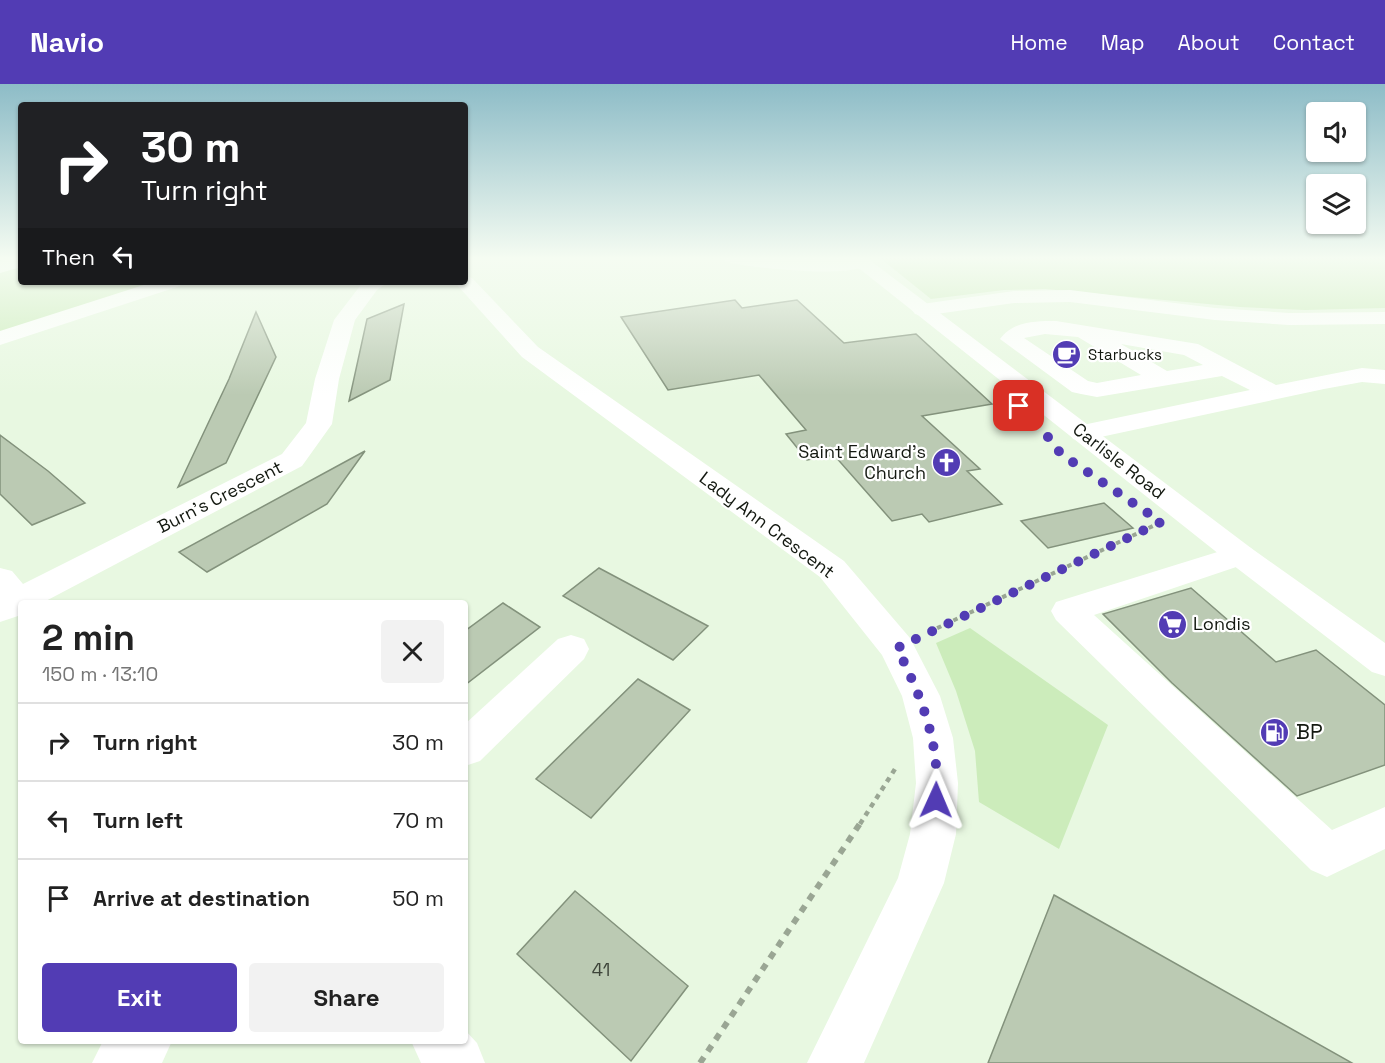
<!DOCTYPE html>
<meta charset="utf-8">
<style>
:root{--surface:#fff;--page:#f2f2f2;--text:#222;--muted:#767676;--line:#e0e0e0;--accent:#523cb4}
body{margin:0;font-family:"Space Grotesk",sans-serif;background:var(--page);color:var(--text);height:100vh;display:flex;flex-direction:column;font-size:22px;white-space:nowrap}
*{box-sizing:border-box;margin:0}
p{font-size:20px;color:var(--muted)}
.icon{flex:none;width:33px;height:33px;fill:none;stroke:currentColor;stroke-width:2;stroke-linecap:round;stroke-linejoin:round}
.map{position:relative;flex:1;overflow:hidden}
.side{position:absolute;left:18px;top:516px;width:450px;height:444px;display:flex;flex-direction:column;background:var(--surface);border-radius:6px;box-shadow:0 2px 4px #0004}
.side>*{flex:none}
.guide{position:absolute;left:18px;top:18px;width:450px;height:183px;border-radius:6px;box-shadow:0 2px 4px #0004;background:#202124;color:#fff;overflow:hidden}
.fabs{position:absolute;left:1306px;top:18px;display:grid;gap:12px}
.fabs a{display:grid;place-items:center;width:60px;height:60px;border-radius:6px;background:var(--surface);box-shadow:0 2px 4px #0004;font-size:30px}
.pin{position:absolute;display:grid;place-items:center;width:51px;height:51px;color:#fff;margin:-26px;border-radius:12px;box-shadow:0 3px 9px #0006}
.me{position:absolute;width:66px;margin:-33px;rotate:1deg;stroke-linejoin:round;filter:drop-shadow(0 0 4px #0008)}
.turn{display:flex;align-items:center;gap:21px;height:126px;padding:0 24px;font-size:27px}
.turn .icon{width:78px;height:78px;stroke-width:2.5}
.turn b{display:block;font-size:42px;line-height:51px}
.then{display:flex;align-items:center;height:57px;padding:0 24px;background:#0003;gap:12px;font-size:22px}
.round{display:grid;place-items:center;flex:none;width:63px;height:63px;border-radius:6px;background:var(--page)}
.headline{display:flex;align-items:center;justify-content:space-between;height:102px;padding:0 24px}
h1{font-size:36px;font-weight:700;line-height:45px}
.action{display:flex;gap:12px;margin-top:auto;padding:12px 24px}
.action a{flex:1;height:69px;border-radius:6px;background:var(--accent);color:#fff;font-size:24px;font-weight:700;line-height:69px;text-align:center}
.action a+a{background:var(--page);color:var(--text)}
ul{padding:0;list-style:none}
li{display:flex;align-items:center;gap:18px;height:78px;padding:0 24px;border-top:2px solid var(--line)}
li div{flex:1}
li b{display:block;font-size:22px}
li em{font-style:normal}
header{display:flex;align-items:center;gap:36px;box-sizing:border-box;height:84px;padding:0 30px;background:var(--accent);color:#fff}
header strong{font-size:28px}
nav{display:flex;gap:33px;margin-inline-start:auto;font-size:21px}
.map>svg:first-child{display:block}
</style>
<header>
<strong>Navio</strong>
<nav><a>Home</a><a>Map</a><a>About</a><a>Contact</a></nav>
</header>
<div class="map">
<svg width="1385" height="979" viewBox="0 0 1385 979">
<rect width="100%" height="100%" fill="#e8f8e1"/>
<g fill="#ccecbb">
<path d="M 880,174 L 1385,174 L 1385,224 L 1305,226 L 1240,223 L 1045,205 L 1004,206 L 931,215 Z"/>
<path d="M 21,178 L 21,198 L 159,198 L 0,249 L 0,184 Z"/>
<path d="M 970,544 L 1108,641 L 1059,765 L 979,718 L 975,667 L 956,607 L 936,559 Z"/>
</g>
<g fill="#bbcab3" stroke="#83927c" stroke-width="1.5">
<path d="M 735,216 L 742,224 L 797,216 L 844,259 L 916,250 L 992,320 L 922,332 L 980,385 L 967,387 L 1002,420 L 929,438 L 922,430 L 892,437 L 834,371 L 807,376 L 786,350 L 806,346 L 759,291 L 668,306 L 621,233 Z"/>
<path d="M 404,220 L 390,296 L 349,317 L 367,235 Z"/>
<path d="M 256,228 L 276,273 L 226,379 L 178,403 L 229,295 Z"/>
<path d="M 0,351 L 48,387 L 85,419 L 32,441 L 0,410 Z"/>
<path d="M 365,367 L 327,420 L 207,488 L 179,468 Z"/>
<path d="M 1104,419 L 1133,444 L 1048,464 L 1021,437 Z"/>
<path d="M 599,484 L 708,542 L 673,576 L 563,512 Z"/>
<path d="M 1191,504 L 1276,578 L 1316,566 L 1385,621 L 1385,681 L 1297,712 L 1172,599 L 1103,530 Z"/>
<path d="M 503,519 L 540,543 L 465,601 L 465,547 Z"/>
<path d="M 638,595 L 690,626 L 591,734 L 536,695 Z"/>
<path d="M 575,807 L 688,902 L 631,977 L 517,870 Z"/>
<path d="M 1054,811 L 1352,979 L 988,979 Z"/>
</g>
<g fill="none" stroke-linecap="round" stroke-linejoin="round">
<path stroke="#9aa694" stroke-width="4" stroke-dasharray="4.5 4.5" stroke-linecap="butt" d="M 929,548 L 1153,442"/>
<g stroke="#9aa694" stroke-width="4.5" stroke-dasharray="5 5" stroke-linecap="butt">
<path d="M 929,548 L 932,547"/>
<path d="M 860,740 L 895,685"/>
</g>
<path stroke="#9aa694" stroke-width="6" stroke-dasharray="7 7" stroke-linecap="butt" d="M 700,979 L 861,738"/>
<g fill="#fff" fill-rule="evenodd">
<path d="M 10,174 L 21,174 L 21,183 L 0,189 L 0,177 Z"/>
<path d="M 723,174 L 863,174 L 869,179 C 857,196 747,183 726,178 Z"/>
<path d="M 465,192 L 472,194 L 538,263 L 844,477 L 910,554 L 940,612 L 953,654 L 958,699 L 956,750 L 944,799 L 864,979 L 807,979 L 898,794 L 910,750 L 916,699 L 913,654 L 902,612 L 882,571 L 820,493 L 522,273 L 458,202 L 455,198 L 465,198 Z"/>
<path d="M 153,198 L 183,198 L 180,202 L 0,261 L 0,247 Z"/>
<path d="M 363,198 L 388,198 L 377,206 L 355,236 L 339,295 L 332,340 L 302,382 L 42,519 L 21,519 L 21,531 L 0,538 L 0,484 L 12,487 L 23,500 L 282,370 L 306,339 L 315,295 L 334,236 Z"/>
<path d="M 1070,206 L 1215,224 L 1289,229 L 1385,228 L 1385,240 L 1289,241 L 1215,236 L 1070,218 L 1014,219 L 922,232 L 915,230 L 912,226 L 915,222 L 922,220 L 1014,207 Z"/>
<path d="M 1056,237 L 1198,260 L 1276,301 L 1362,284 L 1385,286 L 1385,300 L 1362,298 L 1324,305 L 1082,357 L 1073,355 L 1069,349 L 1073,343 L 1250,306 L 1222,292 L 1097,313 L 1081,310 L 1072,308 L 1000,255 C 1013,237 1036,237 1056,237 ZM 1045,250 L 1078,253 L 1141,291 L 1097,299 L 1088,297 L 1024,254 ZM 1121,260 L 1184,271 L 1203,281 L 1167,287 Z"/>
<path d="M 1240,461 L 1251,464 L 1256,471 L 1251,478 L 1094,531 L 1332,746 L 1385,723 L 1385,765 L 1327,793 L 1311,786 L 1056,536 L 1051,527 L 1056,518 Z"/>
<path d="M 571,551 L 584,555 L 589,565 L 584,575 L 480,677 L 465,682 L 465,640 L 558,555 Z"/>
<path d="M 465,946 L 477,959 L 485,979 L 421,979 L 411,957 L 465,957 Z"/>
<path d="M 103,957 L 172,957 L 162,979 L 92,979 Z"/>
</g>
<path fill="#fff" fill-rule="evenodd" d="M 846,174 L 867,174 L 1251,464 L 1385,559 L 1385,592 L 1372,588 L 1229,478 Z"/>
</g>
<linearGradient id="sky" x2="0" y2="1"><stop stop-color="#8dbcc7"/><stop offset="0.56" stop-color="#f5fcf2"/><stop offset="1" stop-color="#f5fcf2" stop-opacity="0"/></linearGradient>
<rect width="1385" height="311" fill="url(#sky)"/>
<g fill="none" stroke-linecap="round" stroke-linejoin="round">
<path stroke="#523cb4" stroke-width="10" stroke-dasharray="0 18" d="M 936,716 C 941,660 921,612 897,564 L 1161,438 L 1061,370 L 1035,336 L 1019,322"/>
</g>
<defs>
<symbol id="cafe-disc" viewBox="-11 -11 22 22"><circle r="9.5" fill="#523cb4" stroke="#fff"/><path d="M-5.5-4.5H6V0H3Q3 3.5 0 3.5H-2.5Q-5.5 3.5-5.5 0ZM3-3.2v2h1.7v-2ZM-6 4.5H4V6H-6Z" fill="#fff"/></symbol>
<symbol id="church-disc" viewBox="-11 -11 22 22"><circle r="9.5" fill="#523cb4" stroke="#fff"/><path d="M-1.2-6h2.4v3.5h3.3v2.4h-3.3V6h-2.4V-.1h-3.3v-2.4h3.3Z" fill="#fff"/></symbol>
<symbol id="supermarket-disc" viewBox="-11 -11 22 22"><circle r="9.5" fill="#523cb4" stroke="#fff"/><path d="M-6-5.5h2.5l.6 2H6L4.5 2H-2.5L-4.4-4H-6ZM-1.5 3.2a1.3 1.3 0 1 0 .1 0ZM3 3.2a1.3 1.3 0 1 0 .1 0Z" fill="#fff"/></symbol>
<symbol id="fuel-disc" viewBox="-11 -11 22 22"><circle r="9.5" fill="#523cb4" stroke="#fff"/><path d="M-5.5-6h7V0h2V4h1.3V-2.5L3-4.5l.8-.8L6-3V5H2.5V1h-1V6h-7ZM-4.2-4.7v3.2H.2V-4.7Z" fill="#fff"/></symbol>
</defs>
<g fill-rule="evenodd">
<use href="#cafe-disc" x="1050" y="254" width="33" height="33"/>
<use href="#church-disc" x="930" y="362" width="33" height="33"/>
<use href="#supermarket-disc" x="1156" y="524" width="33" height="33"/>
<use href="#fuel-disc" x="1258" y="632" width="33" height="33"/>
</g>
<g text-anchor="middle" stroke-width="4.5" stroke-linejoin="round" paint-order="stroke">
<g font-size="15" fill="#131810" stroke="#fff" text-anchor="start">
<text x="1088" y="276">Starbucks</text>
</g>
<g font-size="18" fill="#131810" stroke="#fff" text-anchor="end">
<text x="926" y="374">Saint Edward's<tspan x="926" dy="21">Church</tspan></text>
<text x="1193" y="546" text-anchor="start">Londis</text>
</g>
<g font-size="18" fill="#131810" stroke="#fff">
<text transform="translate(1119 377) rotate(38)" y="6">Carlisle Road</text>
<text transform="translate(220 413) rotate(-27)" y="6">Burn's Crescent</text>
<text transform="translate(767 441) rotate(37)" y="6">Lady Ann Crescent</text>
</g>
<g font-size="18" fill="#3d4439">
<text x="601" y="892">41</text>
</g>
<g font-size="21" fill="#131810" stroke="#fff" text-anchor="start">
<text x="1296" y="655">BP</text>
</g>
</g>
</svg>
<div class="fabs">
<a><svg class="icon" aria-label="sound" viewBox="0 0 24 24"><path d="M4 9h4l5-4v14l-5-4H4zM17 9q2 3 0 6"/></svg></a>
<a><svg class="icon" aria-label="layers" viewBox="0 0 24 24"><path d="M12 4l9 5-9 5-9-5zM3 14l9 5 9-5"/></svg></a>
</div>
<div class="pin" style="left:1019px;top:322px;background:#d93025"><svg class="icon" aria-label="arrive" viewBox="0 0 24 24"><path d="M6 21V4h12l-3 4 3 4H6"/></svg></div>
<svg class="me" style="left:936px;top:716px" viewBox="-20 -20 40 40"><path d="M0-17L14 15 0 8-14 15z" fill="#523cb4" stroke="#fff" stroke-width="4"/></svg>
<div class="guide">
<div class="turn"><svg class="icon" aria-label="right" viewBox="0 0 24 24"><path d="M7 20v-9h11M14 6l5 5-5 5"/></svg><div><b>30 m</b>Turn right</div></div>
<div class="then">Then<svg class="icon" aria-label="left" viewBox="0 0 24 24"><path d="M17 20v-9H6M10 6l-5 5 5 5"/></svg></div>
</div>
<section class="side">
<div class="headline"><div><h1>2 min</h1><p>150 m · 13:10</p></div><a class="round"><svg class="icon" aria-label="close" viewBox="0 0 24 24"><path d="M6 6l12 12M18 6L6 18"/></svg></a></div>
<ul>
<li><svg class="icon" aria-label="right" viewBox="0 0 24 24"><path d="M7 20v-9h11M14 6l5 5-5 5"/></svg><div><b>Turn right</b></div><em>30 m</em></li>
<li><svg class="icon" aria-label="left" viewBox="0 0 24 24"><path d="M17 20v-9H6M10 6l-5 5 5 5"/></svg><div><b>Turn left</b></div><em>70 m</em></li>
<li><svg class="icon" aria-label="arrive" viewBox="0 0 24 24"><path d="M6 21V4h12l-3 4 3 4H6"/></svg><div><b>Arrive at destination</b></div><em>50 m</em></li>
</ul>
<div class="action"><a>Exit</a><a>Share</a></div>
</section>
</div>
